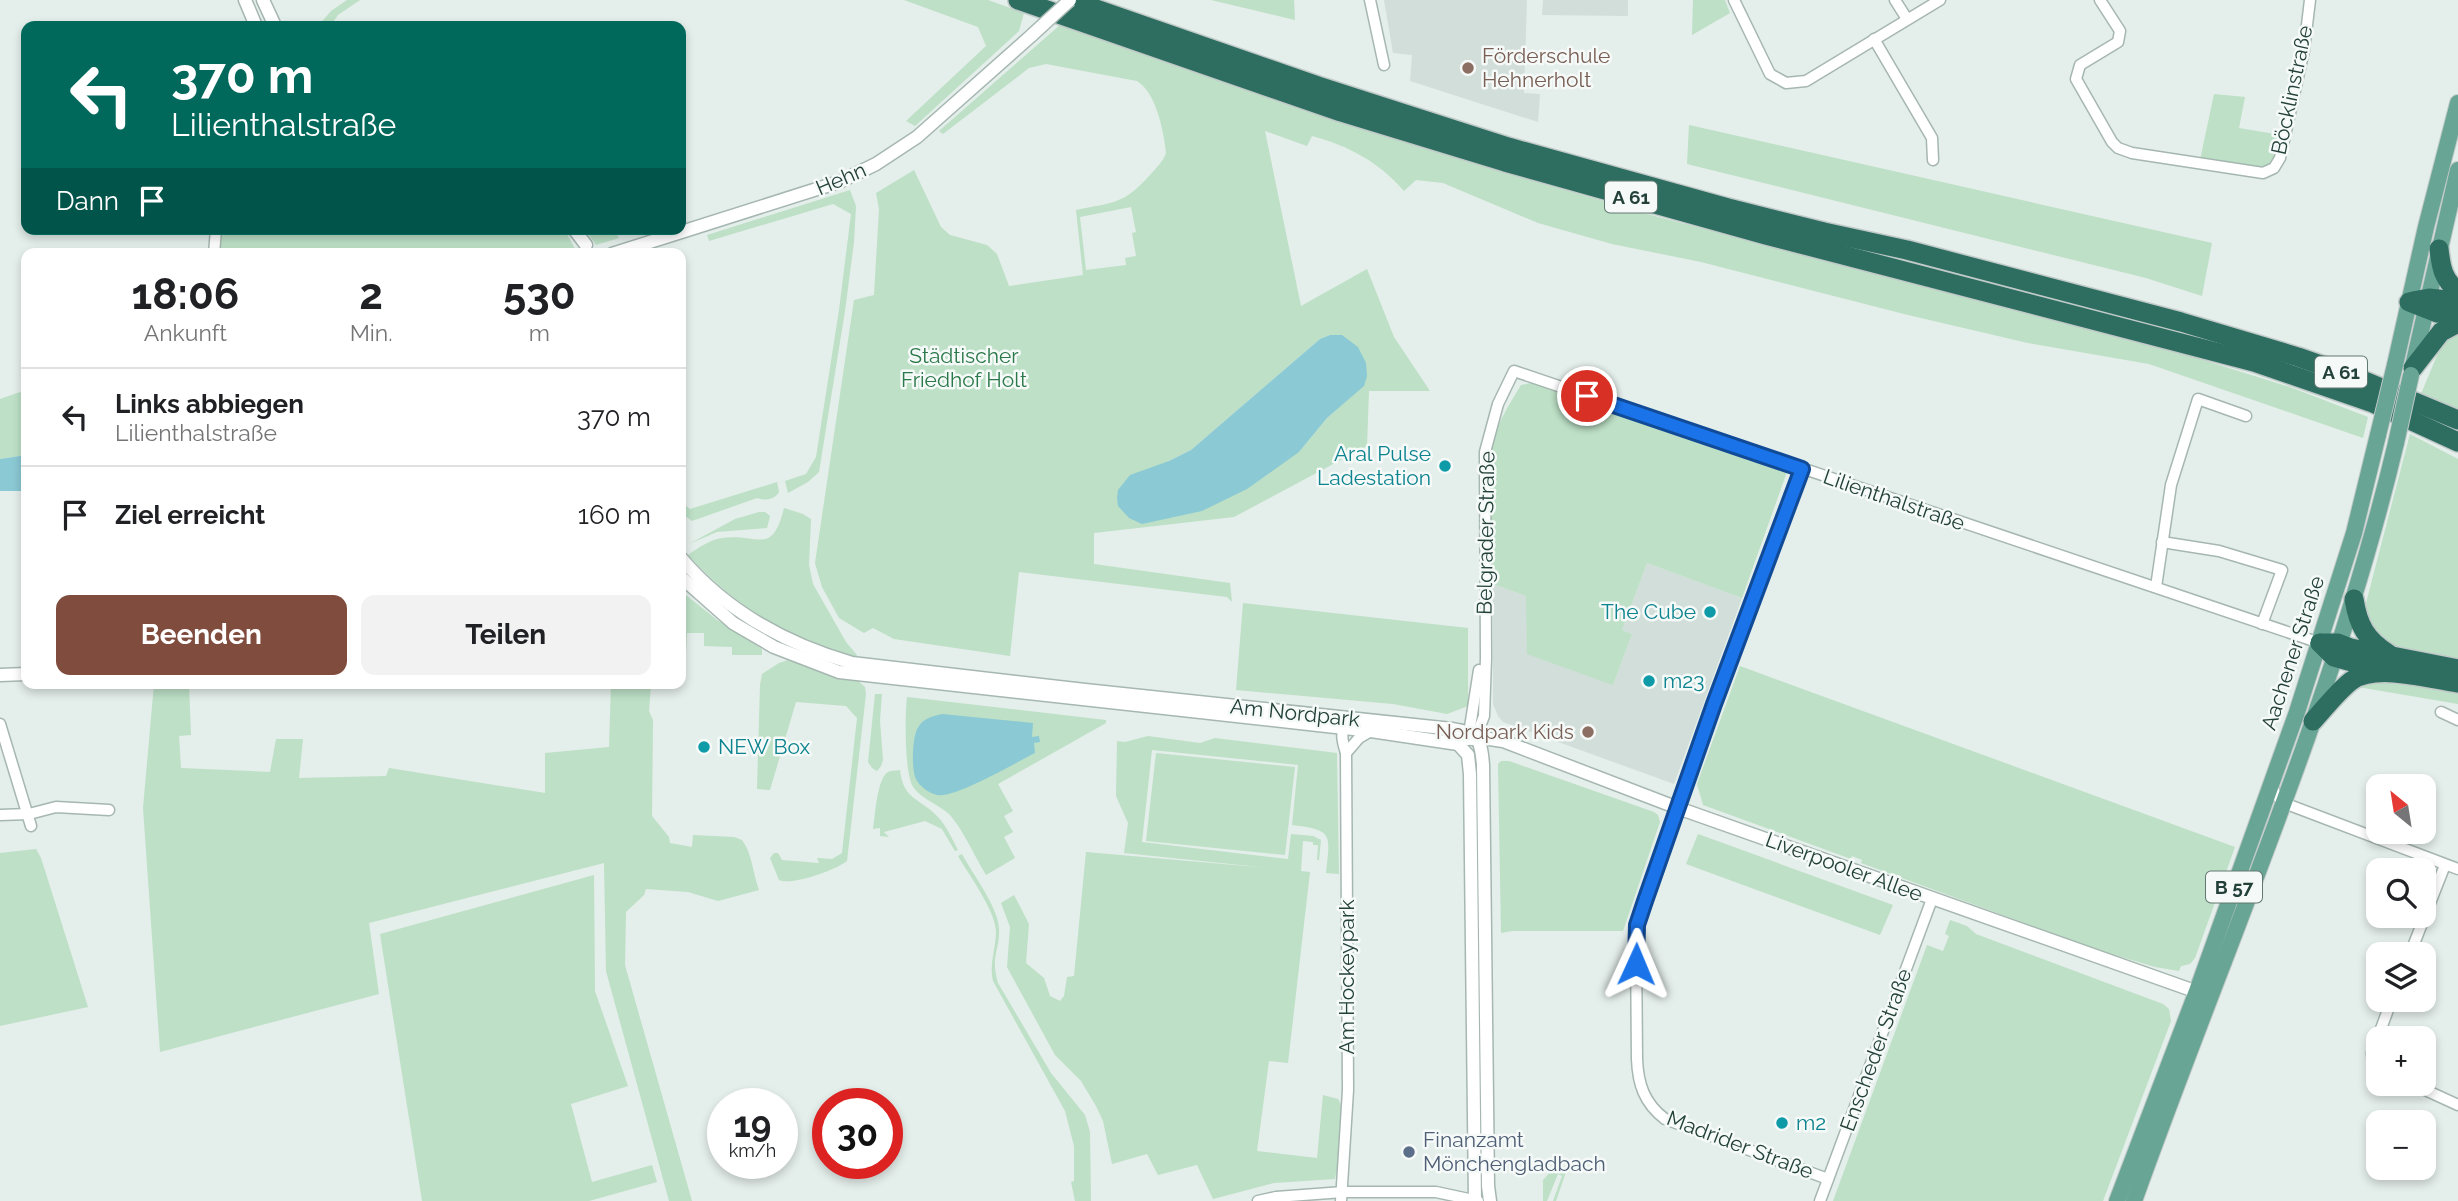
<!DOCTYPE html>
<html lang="de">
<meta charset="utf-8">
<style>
:root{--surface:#fff;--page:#f2f2f2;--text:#202124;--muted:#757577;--line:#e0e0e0;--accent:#804c3d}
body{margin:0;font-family:Raleway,sans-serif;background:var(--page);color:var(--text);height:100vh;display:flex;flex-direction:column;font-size:26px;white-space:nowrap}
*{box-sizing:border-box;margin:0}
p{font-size:23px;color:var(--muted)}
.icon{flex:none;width:38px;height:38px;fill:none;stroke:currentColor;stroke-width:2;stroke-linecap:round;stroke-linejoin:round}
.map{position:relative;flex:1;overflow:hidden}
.drawer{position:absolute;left:21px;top:248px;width:665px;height:441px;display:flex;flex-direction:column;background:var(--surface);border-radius:14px;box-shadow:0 4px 10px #0003}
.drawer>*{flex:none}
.hud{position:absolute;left:21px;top:21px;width:665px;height:214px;border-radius:14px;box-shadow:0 4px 10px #0003;background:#00695c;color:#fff;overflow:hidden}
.needle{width:46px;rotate:330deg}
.tools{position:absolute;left:2366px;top:774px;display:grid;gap:14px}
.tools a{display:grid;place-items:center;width:70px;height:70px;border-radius:14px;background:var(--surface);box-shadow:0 4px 10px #0003;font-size:35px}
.speed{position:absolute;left:707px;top:1088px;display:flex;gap:14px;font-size:35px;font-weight:700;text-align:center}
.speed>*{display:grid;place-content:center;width:91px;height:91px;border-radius:50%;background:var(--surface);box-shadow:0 4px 10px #0003;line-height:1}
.speed small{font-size:18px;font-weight:400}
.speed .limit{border:10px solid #d22;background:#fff;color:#111}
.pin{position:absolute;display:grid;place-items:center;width:60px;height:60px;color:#fff;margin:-30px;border:4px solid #fff;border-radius:50%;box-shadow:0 2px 7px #0007}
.me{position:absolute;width:77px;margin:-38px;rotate:1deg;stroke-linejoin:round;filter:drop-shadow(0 0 5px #0008)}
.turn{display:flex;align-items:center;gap:24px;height:147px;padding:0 35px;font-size:32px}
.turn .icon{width:91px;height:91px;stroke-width:2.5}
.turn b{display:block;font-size:49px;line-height:60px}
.then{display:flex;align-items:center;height:66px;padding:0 35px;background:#0003;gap:14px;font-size:26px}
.eta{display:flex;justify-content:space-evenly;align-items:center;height:119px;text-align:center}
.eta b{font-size:42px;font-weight:700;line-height:49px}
.cta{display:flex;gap:14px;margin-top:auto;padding:14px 35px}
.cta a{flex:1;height:80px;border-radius:14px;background:var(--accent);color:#fff;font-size:28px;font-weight:700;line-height:80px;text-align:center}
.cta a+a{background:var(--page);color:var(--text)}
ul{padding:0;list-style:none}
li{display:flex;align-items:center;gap:21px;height:98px;padding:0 35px;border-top:2px solid var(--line)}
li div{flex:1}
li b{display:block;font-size:26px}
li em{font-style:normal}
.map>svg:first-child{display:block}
</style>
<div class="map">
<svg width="2458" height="1201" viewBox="0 0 2458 1201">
<rect width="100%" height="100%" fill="#e4eeea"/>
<g fill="#d2ded9">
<path d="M 1384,0 L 1527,0 L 1524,93 L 1540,94 L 1538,122 L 1410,81 L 1412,55 L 1393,53 Z"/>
<path d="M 1543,0 L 1628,0 L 1628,16 L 1542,15 Z"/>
<path d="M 1647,563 L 1742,598 L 1674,784 L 1503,722 L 1498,716 L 1493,704 L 1493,584 L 1526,596 L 1613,685 L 1632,634 L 1622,630 Z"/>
</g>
<g fill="#bde0c6" fill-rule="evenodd">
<path d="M 347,0 L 360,0 L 338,15 L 330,26 L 318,26 L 331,11 Z"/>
<path d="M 904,0 L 988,0 L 1024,13 L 1019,31 L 915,126 L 906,121 L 986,46 L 978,27 Z"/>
<path d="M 1211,0 L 1294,0 L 1295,20 Z"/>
<path d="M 1693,0 L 1725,0 L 1730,13 L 1692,35 Z"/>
<path d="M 1060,25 L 1201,74 L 1471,163 L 1662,218 L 2168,349 L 2290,387 L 2368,417 L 2363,438 L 2149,364 L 2028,343 L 1908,315 L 1701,262 L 1612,244 L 1538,223 L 1443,183 L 1416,180 L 1404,191 C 1379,162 1349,146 1312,136 L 1307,146 L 1265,131 L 1301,306 L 1367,269 L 1394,337 L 1430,391 L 1369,391 L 1367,446 L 1234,517 L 1094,533 L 1094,564 L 1230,583 L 1232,602 L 1227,597 L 1019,572 L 1010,656 L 894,639 L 873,628 L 864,633 L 839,618 L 822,587 L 815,563 L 854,300 L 874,295 L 879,209 L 876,193 L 914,170 L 941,227 L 950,235 L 987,245 L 997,254 L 1009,286 L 1083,275 L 1076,210 C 1114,202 1123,205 1150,175 C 1156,168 1163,162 1166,153 C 1164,132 1156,92 1137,81 L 1046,64 L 1029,68 L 943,134 L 939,131 ZM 1131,207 L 1136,232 L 1132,233 L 1136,256 L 1125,258 L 1126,265 L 1086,270 L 1080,217 ZM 1330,335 L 1363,386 L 1327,418 L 1299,452 L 1169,461 L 1191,450 L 1320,339 Z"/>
<path d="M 2214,94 L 2245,97 L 2239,128 L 2281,135 L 2275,161 L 2262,170 L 2200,160 Z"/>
<path d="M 1689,125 L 2212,243 L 2202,296 L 2146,278 L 1687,164 Z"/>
<path d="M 850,190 L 856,206 L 854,242 L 845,311 L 819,472 L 808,482 L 788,493 L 785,481 L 806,474 L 816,457 L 839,310 L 851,214 L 833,204 L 709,241 L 707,235 Z"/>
<path d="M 221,229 L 564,229 L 578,254 L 219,254 Z"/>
<path d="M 585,229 L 614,229 L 619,238 L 596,245 Z"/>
<path d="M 2458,328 L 2458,412 L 2421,394 L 2443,341 Z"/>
<path d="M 1531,383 L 1788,469 L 1742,598 L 1647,563 L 1622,630 L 1632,634 L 1613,685 L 1527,654 L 1526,596 L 1493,584 C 1491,540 1483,492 1491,449 C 1495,426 1509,405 1521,385 Z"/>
<path d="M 26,390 L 26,455 L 0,459 L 0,399 Z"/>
<path d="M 2410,434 L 2458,459 L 2458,663 L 2403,653 L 2367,626 L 2366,603 Z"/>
<path d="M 777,482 L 779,492 C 774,500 765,501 757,498 L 692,521 L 681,513 L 681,507 L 685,505 L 690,509 Z"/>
<path d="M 784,508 L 803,514 L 811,519 L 809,565 L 813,584 L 846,642 L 857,655 L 857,660 C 783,632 743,614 688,555 C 698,548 709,540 722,538 C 758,533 772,557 784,508 Z"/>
<path d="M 759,512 L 765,512 L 770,516 L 767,528 L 717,532 L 689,544 L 735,519 Z"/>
<path d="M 681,591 L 717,620 L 762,649 L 762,655 L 732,655 L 732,647 L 704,646 L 704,633 L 687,633 L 686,653 L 684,653 L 685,598 L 681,597 Z"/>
<path d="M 1243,603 L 1468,628 L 1468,706 L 1447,714 L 1393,704 L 1236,690 Z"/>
<path d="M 788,660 L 857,680 L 865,687 L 866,694 L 847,861 C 836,870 791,886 779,880 L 770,858 L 774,853 L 778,853 L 782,860 L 819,863 L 817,858 L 832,859 L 842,853 L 857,718 L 846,706 L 796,702 L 770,790 L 757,789 L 760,685 L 762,674 L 779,663 Z"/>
<path d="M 1740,666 L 2235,847 L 2195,958 L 2190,964 L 2181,966 L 2179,971 L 2155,967 L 2095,949 L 1861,863 L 1862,860 L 1852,856 L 1851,859 L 1703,805 L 1697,784 Z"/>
<path d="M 2368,678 L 2458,691 L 2458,704 L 2352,686 Z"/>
<path d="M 154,684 L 189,684 L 191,735 L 179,736 L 181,768 L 270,772 L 276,739 L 303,739 L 299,778 L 386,776 L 389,768 L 545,793 L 545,753 L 609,747 L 611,684 L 651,684 L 649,711 L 653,720 L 652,816 L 669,837 L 670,843 L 692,847 L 693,835 L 734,837 L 742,840 C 752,853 753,874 759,890 L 718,901 L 688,892 L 646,889 L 644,895 L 626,912 L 625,965 L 692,1201 L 669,1201 L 606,971 L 604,863 L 369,923 L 379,994 L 160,1052 L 143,808 Z"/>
<path d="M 875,694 L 882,694 L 880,720 L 883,760 L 881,766 L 877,771 L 872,768 L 868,762 Z"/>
<path d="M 907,697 L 1106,720 L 1106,723 L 998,784 L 1013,811 L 1004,816 L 1013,832 L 1004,837 L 1015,858 L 986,875 C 975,857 963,829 949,814 C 938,804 923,800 914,788 C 904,777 905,713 907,697 Z"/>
<path d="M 1148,736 L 1200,743 L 1215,738 L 1337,753 L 1339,874 L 1326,873 C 1330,834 1334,830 1292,825 L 1298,765 L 1152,750 L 1142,842 L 1288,859 L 1291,834 L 1313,836 L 1321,840 L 1319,860 L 1317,860 L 1318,845 L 1313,845 L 1313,842 L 1303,841 L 1301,871 L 1310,872 L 1288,1063 L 1269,1061 L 1257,1151 L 1317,1158 L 1323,1095 L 1338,1099 C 1348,1114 1339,1161 1335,1179 L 1274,1183 L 1213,1199 L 1197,1165 L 1158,1175 L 1147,1154 L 1112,1164 L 1103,1121 L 1096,1106 L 1081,1081 L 1055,1055 L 1007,967 L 1010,927 L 1001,903 L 1014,895 L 1029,924 L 1026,963 L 1044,978 L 1050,996 L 1060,1001 L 1064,996 L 1067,977 L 1074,976 L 1086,852 L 1269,868 L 1124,853 L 1128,823 L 1116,796 L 1117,741 L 1125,742 Z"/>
<path d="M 1156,753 L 1295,767 L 1285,855 L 1146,841 Z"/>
<path d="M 1501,761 L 1509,761 L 1654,812 L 1658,815 L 1660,822 L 1623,931 L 1512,931 L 1501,933 L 1498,764 Z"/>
<path d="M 900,770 C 903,800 920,798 937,816 C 946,825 952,839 958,850 L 955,851 L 942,829 L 925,821 L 884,832 L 889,837 L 880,836 L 880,828 L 873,829 C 875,817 877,778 888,772 C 892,770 896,771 900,770 Z"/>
<path d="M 1698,834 L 1893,905 L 1880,935 L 1686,864 Z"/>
<path d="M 36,849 L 41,858 L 88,1007 L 0,1026 L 0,853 Z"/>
<path d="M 962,854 C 972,873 998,907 999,928 C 1000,951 990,956 998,983 L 1051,1073 L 1085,1115 L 1090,1132 L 1091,1201 L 1075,1201 L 1071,1182 L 1074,1181 L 1074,1146 L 1065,1111 L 993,981 C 989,963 996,949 996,931 C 995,910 969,875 958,856 Z"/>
<path d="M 594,875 L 595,991 L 628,1086 L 571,1104 L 592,1182 L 652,1165 L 657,1182 L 589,1201 L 422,1201 L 380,934 Z"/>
<path d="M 1950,920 L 1967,926 L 1976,934 L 2163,1004 L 2169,1009 L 2171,1021 L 2103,1201 L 1833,1201 L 1927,945 L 1943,951 L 1949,936 L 1945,934 Z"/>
<path d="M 1554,1168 L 1566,1172 L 1556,1201 L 1553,1201 L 1562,1176 L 1558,1174 L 1547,1201 L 1543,1201 L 1543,1180 Z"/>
</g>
<g fill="#8bc9d4">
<path d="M 1330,335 L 1342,335 L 1358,347 L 1366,363 L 1367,376 L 1364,386 L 1327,418 L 1299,452 L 1247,489 L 1202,511 L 1142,524 L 1129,518 L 1118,506 L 1117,498 L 1118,490 L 1130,475 L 1169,461 L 1191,450 L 1320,339 Z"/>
<path d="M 26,455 L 26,491 L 0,491 L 0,459 Z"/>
<path d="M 942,714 L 1033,723 L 1032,737 L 1039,736 L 1040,742 L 1034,743 L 1035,753 C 1017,762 954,799 937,795 C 929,793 919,786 916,779 C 911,769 912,734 919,726 C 924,718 934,716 942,714 Z"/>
</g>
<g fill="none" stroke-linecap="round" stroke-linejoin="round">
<defs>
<g id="minor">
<path d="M 1370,0 L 1384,65"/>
<path d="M 1734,0 L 1770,74 L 1786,83 L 1806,81 L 1940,0"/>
<path d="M 1895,0 L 1907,19"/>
<path d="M 2100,0 L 2120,31 L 2118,42 L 2080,65 L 2076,79 L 2112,142 L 2118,148 L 2132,153 L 2263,173 L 2274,168 L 2280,158 L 2304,50 L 2310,0"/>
<path d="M 1874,39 L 1932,138 L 1933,160"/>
<path d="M 214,254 L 216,229"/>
<path d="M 1802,469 L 1715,704 L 1638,920 L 1636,942 L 1637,1059 C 1638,1084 1644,1103 1665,1119 L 1828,1179"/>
<path d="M 2162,542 L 2219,551 L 2282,570 L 2262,624"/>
<path d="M 2156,587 L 2171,485 L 2198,399 L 2246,416"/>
<path d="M 2441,712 L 2458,720"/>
<path d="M 0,724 L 31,826"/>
<path d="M 1476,737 L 1484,716 L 1486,658 L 1485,452 L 1498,404 L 1514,371 L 2320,643"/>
<path d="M 1468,740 L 1479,670"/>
<path d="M 1346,753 L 1359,738 L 1371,731"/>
<path d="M 2271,784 L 2276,795 L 2284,803 L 2458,869"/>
<path d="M 0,815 L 29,814 L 56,807 L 109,810"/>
<path d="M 2410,954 L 2445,865"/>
<path d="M 2378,1067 L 2373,1063 L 2372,1053 L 2392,999"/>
<path d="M 2410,1083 L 2458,1105"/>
<path d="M 1258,1201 L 1276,1197 L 1343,1192 L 1436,1192 L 1478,1201"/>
<path d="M 1341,1201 L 1348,1090 L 1346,753 C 1343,743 1339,732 1347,723"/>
<path d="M 1820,1201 L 1932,899"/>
</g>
<g id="tertiary">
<path d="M 245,0 L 256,26"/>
<path d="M 263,0 L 275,26"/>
<path d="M 574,229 L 586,245"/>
<path d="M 612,254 L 839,182 L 876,164 L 917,137 L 1032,35"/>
<path d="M 681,558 C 726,611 786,644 852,663 L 1085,690 L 1452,729 C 1478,733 1481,739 1483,765 L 1488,1186 L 1490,1201"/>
<path d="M 681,577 L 733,623 L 774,647 L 839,672 L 1371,731 L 1458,744 L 1468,755 L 1470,774 L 1475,1201"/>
<path d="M 0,675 L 26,674"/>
<path d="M 1472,739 L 1476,737 L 1503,741 L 1678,808 L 2203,994"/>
</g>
<g id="primary">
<path d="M 2395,365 L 2426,227 L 2458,103"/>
<path d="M 2413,366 L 2458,170"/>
<path d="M 2117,1201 L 2197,991 L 2297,712 L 2354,533 L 2378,435"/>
<path d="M 2134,1201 C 2224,949 2334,704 2396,443"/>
</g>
<g id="motorway">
<path d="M 1018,0 L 1341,112 L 1505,162 L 1766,235 L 2254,362 L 2373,403 L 2458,442"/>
<path d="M 1070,0 L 1318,86 L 1508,147 L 1728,208 L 1824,232 L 1907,250 L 2181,322 L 2298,357 L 2355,377 L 2458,420"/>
<path d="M 2439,249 C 2441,267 2443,280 2458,291"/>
<path d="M 2413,301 L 2429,298 L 2458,301"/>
<path d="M 2409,302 L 2437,313 L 2458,315"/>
<path d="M 2413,368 L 2441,332 L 2458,323"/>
<path d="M 2354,599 C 2358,625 2366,640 2389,654"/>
<path d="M 2320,643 L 2338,643 L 2351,648 L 2458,669"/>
<path d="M 2320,643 L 2334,657 L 2381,670"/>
<path d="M 2313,721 C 2325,708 2337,692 2351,681 C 2376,663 2428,679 2458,683"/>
</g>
</defs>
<use href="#minor" stroke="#a6b7b1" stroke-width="13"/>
<use href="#tertiary" stroke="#a6b7b1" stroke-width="15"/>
<use href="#primary" stroke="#c1cac8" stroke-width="18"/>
<use href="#motorway" stroke="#c1cac8" stroke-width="22"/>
<use href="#minor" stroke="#fff" stroke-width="10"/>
<use href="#tertiary" stroke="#fff" stroke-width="12"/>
<use href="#primary" stroke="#68a595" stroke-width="16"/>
<use href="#motorway" stroke="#2d6e61" stroke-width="19"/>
<defs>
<path id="tertiary-bridge" d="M 1032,35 L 1070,0"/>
<g id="primary-bridge">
<path d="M 2378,435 L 2395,365"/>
<path d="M 2396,443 L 2411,375"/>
</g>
</defs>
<use href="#tertiary-bridge" stroke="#a6b7b1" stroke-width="15" stroke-linecap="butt"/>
<use href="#primary-bridge" stroke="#c1cac8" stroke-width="18" stroke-linecap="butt"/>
<use href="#tertiary-bridge" stroke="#fff" stroke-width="12"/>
<use href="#primary-bridge" stroke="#68a595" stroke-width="16"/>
</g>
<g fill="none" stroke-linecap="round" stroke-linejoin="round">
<defs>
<path id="route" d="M 1587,396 L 1802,469 L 1714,704 L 1645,901 L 1637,925 L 1636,964"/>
</defs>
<use href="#route" stroke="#114b97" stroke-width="18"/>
<use href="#route" stroke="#1a73e8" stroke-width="12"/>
</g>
<g fill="#8d6e63" stroke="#f5faf8" stroke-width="2.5">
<circle cx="1468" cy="68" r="7"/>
<circle cx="1588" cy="732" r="7"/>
</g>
<g fill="#0f9aa8" stroke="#f5faf8" stroke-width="2.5">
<circle cx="1445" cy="466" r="7"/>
<circle cx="1710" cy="612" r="7"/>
<circle cx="1649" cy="681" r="7"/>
<circle cx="704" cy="747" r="7"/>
<circle cx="1782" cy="1123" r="7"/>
</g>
<circle fill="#5c6f8a" stroke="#f5faf8" stroke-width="2.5" cx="1409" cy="1152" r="7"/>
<g text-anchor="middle" stroke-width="5" stroke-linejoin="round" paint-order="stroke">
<g fill="#f5faf8" stroke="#627872" stroke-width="2">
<rect x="1605" y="181.5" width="52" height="31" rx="5"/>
<rect x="2315" y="356.5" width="52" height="31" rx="5"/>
<rect x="2206" y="871.5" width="56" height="31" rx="5"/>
</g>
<g font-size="19" font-weight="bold" fill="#234139">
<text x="1631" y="204">A 61</text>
<text x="2341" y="379">A 61</text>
<text x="2234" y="894">B 57</text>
</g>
<g font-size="21" fill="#785e54" stroke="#f5faf8" text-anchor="start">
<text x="1482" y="63">Förderschule<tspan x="1482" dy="24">Hehnerholt</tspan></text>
<text x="1574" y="739" text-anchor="end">Nordpark Kids</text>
</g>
<g font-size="21" fill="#234139" stroke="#f5faf8">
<text transform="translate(2292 90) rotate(-78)" y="7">Böcklinstraße</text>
<text transform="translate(841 179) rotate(-23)" y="7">Hehn</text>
<text transform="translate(1894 500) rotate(19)" y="7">Lilienthalstraße</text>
<text transform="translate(1486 533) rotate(-89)" y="7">Belgrader Straße</text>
<text transform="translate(2293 653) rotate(-72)" y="7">Aachener Straße</text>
<text transform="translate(1295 713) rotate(6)" y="7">Am Nordpark</text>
<text transform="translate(1844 867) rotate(20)" y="7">Liverpooler Allee</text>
<text transform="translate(1347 977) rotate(-90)" y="7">Am Hockeypark</text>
<text transform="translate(1876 1050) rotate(-70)" y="7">Enscheder Straße</text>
<text transform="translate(1740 1145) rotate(21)" y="7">Madrider Straße</text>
</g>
<g font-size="21" fill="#2b794a" stroke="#f5faf8">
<text x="964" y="363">Städtischer<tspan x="964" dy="24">Friedhof Holt</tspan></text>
</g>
<g font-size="21" fill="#0d838f" stroke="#f5faf8" text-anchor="start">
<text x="1431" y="461" text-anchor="end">Aral Pulse<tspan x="1431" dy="24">Ladestation</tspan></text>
<text x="1696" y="619" text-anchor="end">The Cube</text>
<text x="1663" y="688">m23</text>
<text x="718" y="754">NEW Box</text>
<text x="1796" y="1130">m2</text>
</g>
<g font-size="21" fill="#4e5e75" stroke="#f5faf8" text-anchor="start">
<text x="1423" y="1147">Finanzamt<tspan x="1423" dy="24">Mönchengladbach</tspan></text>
</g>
</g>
</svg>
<div class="tools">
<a><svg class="needle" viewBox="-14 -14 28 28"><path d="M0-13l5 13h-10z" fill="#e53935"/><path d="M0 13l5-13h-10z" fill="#757577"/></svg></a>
<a><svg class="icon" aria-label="search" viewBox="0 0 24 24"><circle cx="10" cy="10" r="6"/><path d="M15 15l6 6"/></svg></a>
<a><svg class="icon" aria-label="layers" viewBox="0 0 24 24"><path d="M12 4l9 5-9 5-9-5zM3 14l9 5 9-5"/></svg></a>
<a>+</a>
<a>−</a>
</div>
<div class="speed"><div>19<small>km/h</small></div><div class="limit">30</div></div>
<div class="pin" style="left:1587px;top:396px;background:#d93025"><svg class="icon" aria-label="arrive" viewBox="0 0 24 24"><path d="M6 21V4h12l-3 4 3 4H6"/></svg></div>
<svg class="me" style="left:1636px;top:964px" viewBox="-20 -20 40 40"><path d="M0-17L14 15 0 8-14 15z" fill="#1a73e8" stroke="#fff" stroke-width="4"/></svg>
<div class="hud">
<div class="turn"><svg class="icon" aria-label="left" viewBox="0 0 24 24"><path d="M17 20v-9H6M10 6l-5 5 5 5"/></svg><div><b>370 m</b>Lilienthalstraße</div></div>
<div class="then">Dann<svg class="icon" aria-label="arrive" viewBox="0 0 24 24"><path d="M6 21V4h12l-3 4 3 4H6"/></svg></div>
</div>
<section class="drawer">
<div class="eta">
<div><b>18:06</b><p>Ankunft</p></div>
<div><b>2</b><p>Min.</p></div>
<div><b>530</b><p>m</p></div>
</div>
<ul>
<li><svg class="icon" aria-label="left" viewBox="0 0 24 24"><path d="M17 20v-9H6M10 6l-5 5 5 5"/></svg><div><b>Links abbiegen</b><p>Lilienthalstraße</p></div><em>370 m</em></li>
<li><svg class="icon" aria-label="arrive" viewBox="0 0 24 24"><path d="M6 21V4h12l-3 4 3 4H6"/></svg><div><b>Ziel erreicht</b></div><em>160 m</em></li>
</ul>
<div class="cta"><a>Beenden</a><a>Teilen</a></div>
</section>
</div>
